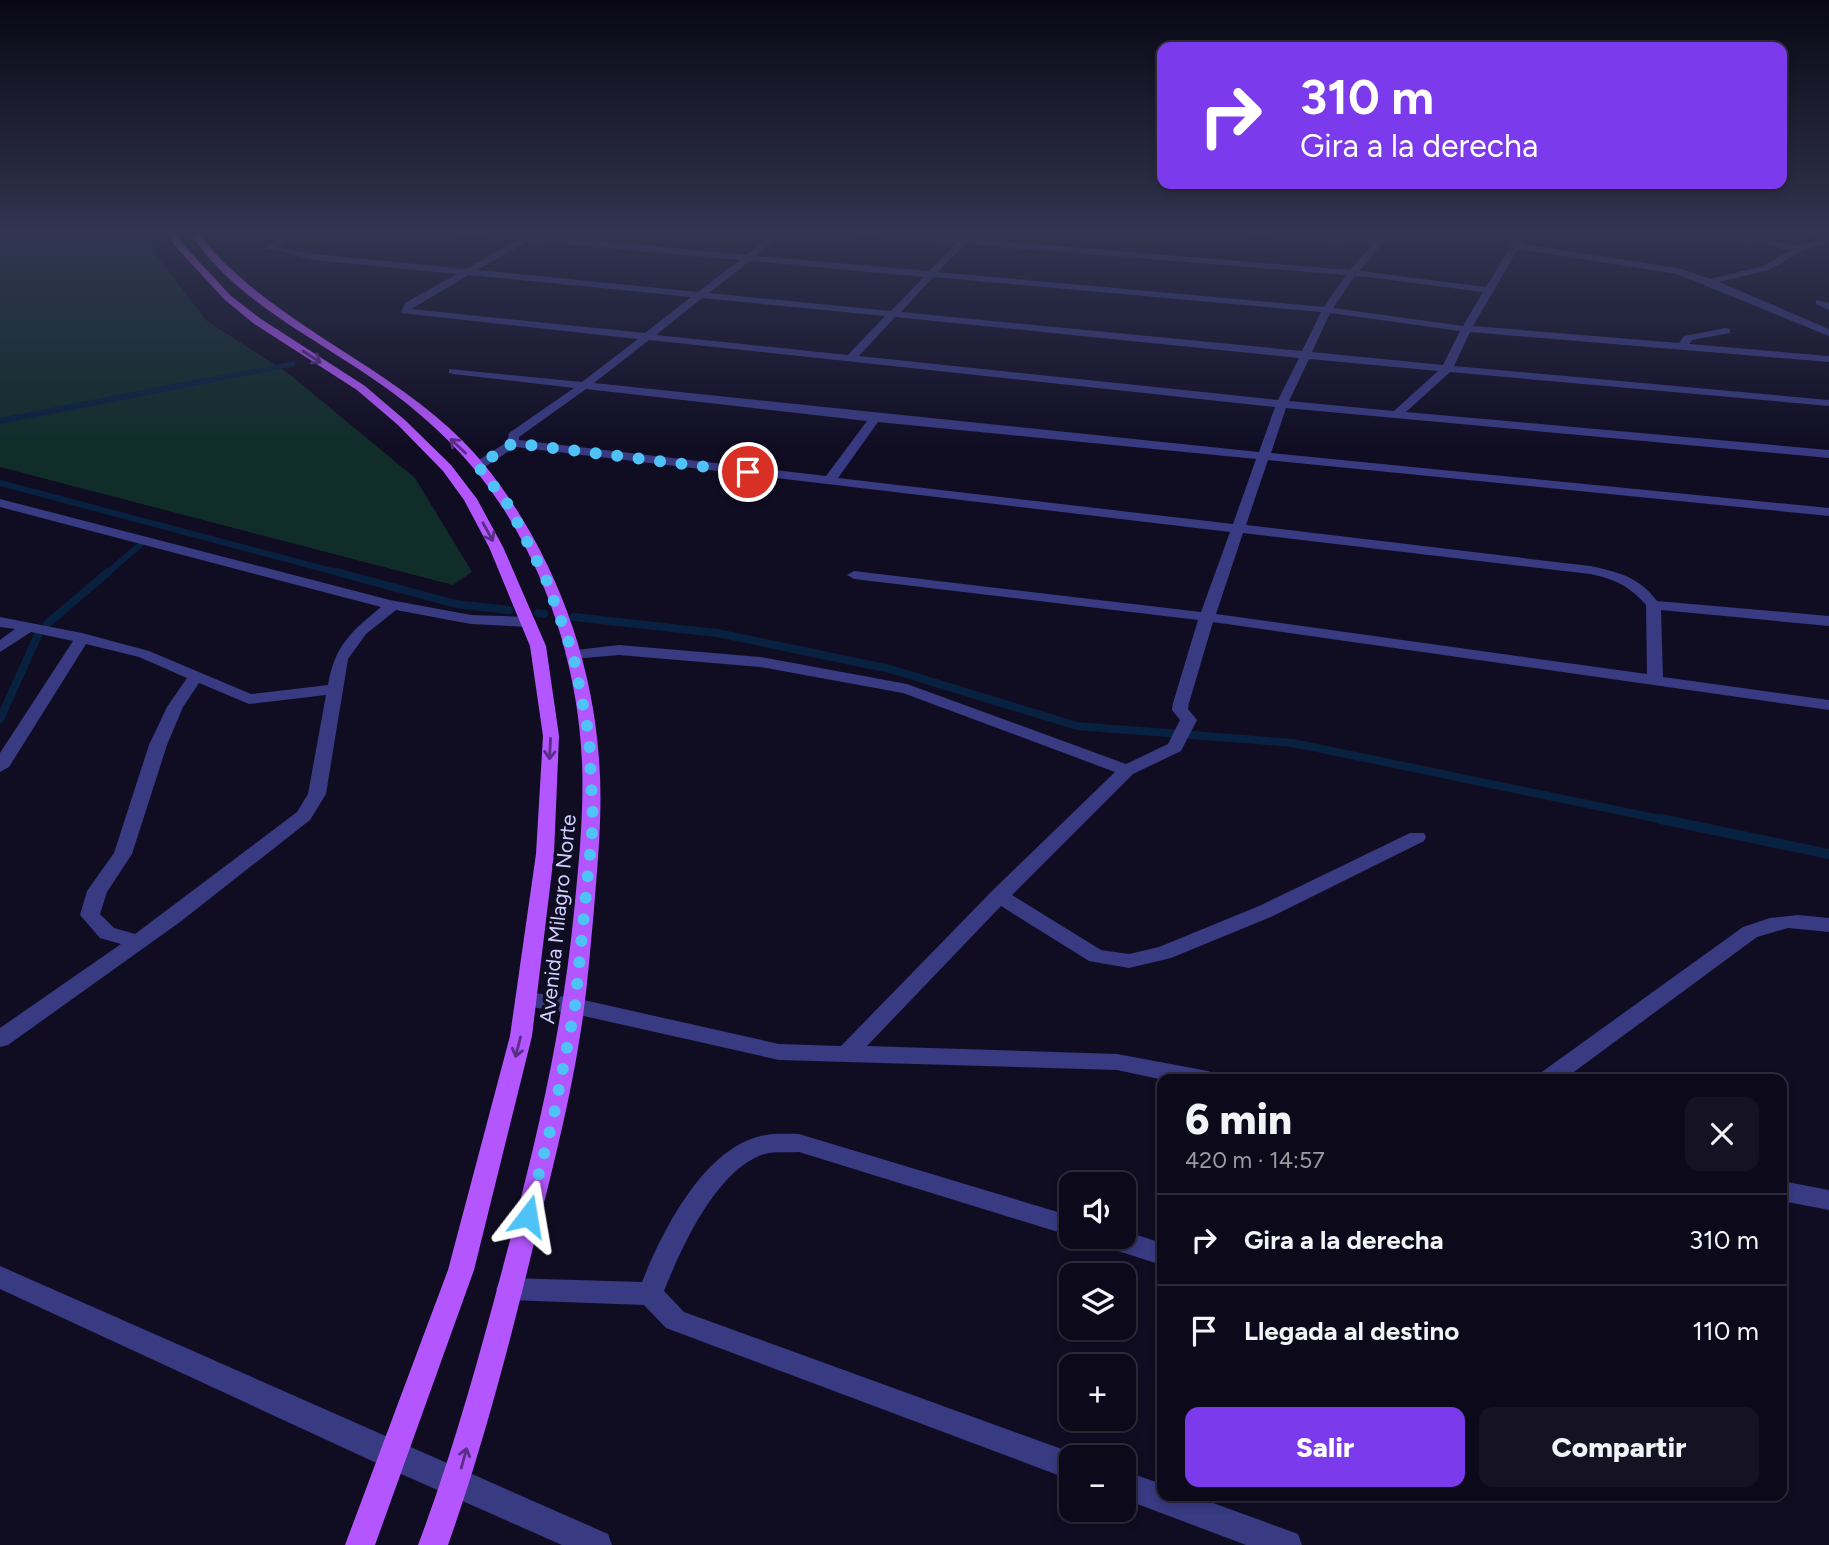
<!DOCTYPE html>
<html lang="es">
<meta charset="utf-8">
<style>
:root{--surface:#0c0a1a;--page:#151323;--text:#f1f3f6;--muted:#9a9aa2;--line:#2c2b39;--accent:#7c3aed}
body{margin:0;font-family:Figtree,sans-serif;background:var(--page);color:var(--text);height:100vh;display:flex;flex-direction:column;font-size:26px;white-space:nowrap}
*{box-sizing:border-box;margin:0}
p{font-size:23px;color:var(--muted)}
.icon{flex:none;width:38px;height:38px;fill:none;stroke:currentColor;stroke-width:2;stroke-linecap:round;stroke-linejoin:round}
.map{position:relative;flex:1;overflow:hidden}
.sheet{position:absolute;left:1157px;top:1074px;width:630px;height:427px;display:flex;flex-direction:column;background:var(--surface);border-radius:14px;box-shadow:0 4px 10px #0003,0 0 0 2px var(--line)}
.sheet>*{flex:none}
.hud{position:absolute;left:1157px;top:42px;width:630px;height:147px;border-radius:14px;box-shadow:0 4px 10px #0003,0 0 0 2px var(--line);background:#7c3aed;color:#fff;overflow:hidden}
.tools{position:absolute;left:1059px;top:1172px;display:grid;gap:14px}
.tools a{display:grid;place-items:center;width:77px;height:77px;border-radius:14px;background:var(--surface);box-shadow:0 4px 10px #0003,0 0 0 2px var(--line);font-size:35px}
.pin{position:absolute;display:grid;place-items:center;width:60px;height:60px;color:#fff;margin:-30px;border:4px solid #fff;border-radius:50%;box-shadow:0 2px 7px #0007}
.me{position:absolute;width:77px;margin:-38px;rotate:14deg;stroke-linejoin:round;filter:drop-shadow(0 0 5px #0008)}
.turn{display:flex;align-items:center;gap:24px;height:147px;padding:0 28px;font-size:32px}
.turn .icon{width:91px;height:91px;stroke-width:2.5}
.turn b{display:block;font-size:49px;line-height:60px}
.round{display:grid;place-items:center;flex:none;width:74px;height:74px;border-radius:14px;background:var(--page)}
.headline{display:flex;align-items:center;justify-content:space-between;height:119px;padding:0 28px}
h1{font-size:42px;font-weight:800;line-height:52px}
.button{display:flex;gap:14px;margin-top:auto;padding:14px 28px}
.button a{flex:1;height:80px;border-radius:14px;background:var(--accent);color:#fff;font-size:28px;font-weight:800;line-height:80px;text-align:center}
.button a+a{background:var(--page);color:var(--text)}
ul{padding:0;list-style:none}
li{display:flex;align-items:center;gap:21px;height:91px;padding:0 28px;border-top:2px solid var(--line)}
li div{flex:1}
li b{display:block;font-size:26px}
li em{font-style:normal}
.map>svg:first-child{display:block}
</style>
<div class="map">
<svg width="1829" height="1545" viewBox="0 0 1829 1545">
<rect width="100%" height="100%" fill="#100d23"/>
<path fill="#102d2a" d="M 0,232 L 147,232 L 157,256 L 207,321 L 289,374 L 415,478 L 472,572 L 453,585 L 0,467 Z"/>
<g fill="none" stroke-linecap="round" stroke-linejoin="round">
<path stroke="#092140" stroke-width="5" d="M 200,382 L 293,364"/>
<g stroke="#092140" stroke-width="6">
<path d="M 0,421 L 209,380"/>
<path d="M 0,483 L 343,574"/>
<path d="M 106,574 L 140,545"/>
</g>
<g stroke="#092140" stroke-width="8">
<path d="M 337,572 L 456,604 L 509,610"/>
<path d="M 538,613 L 544,614"/>
<path d="M 574,617 L 717,633 L 890,669 L 1077,726 L 1293,743 L 1669,821"/>
<path d="M 47,624 L 108,572"/>
<path d="M 0,719 L 38,635"/>
</g>
<path stroke="#092140" stroke-width="10" d="M 1661,819 L 1829,854"/>
<g fill="#383a82" fill-rule="evenodd">
<path d="M 293,232 L 303,232 L 277,247 L 315,254 L 466,269 L 518,240 L 459,235 L 455,232 L 530,234 L 746,255 L 776,232 L 785,232 L 756,256 L 929,271 L 956,243 L 854,235 L 850,232 L 961,238 L 967,234 L 971,237 L 970,239 L 1350,270 L 1372,245 L 1248,235 L 1244,232 L 1276,232 L 1377,240 L 1385,232 L 1393,232 L 1359,271 L 1486,287 L 1512,244 L 1524,232 L 1532,233 L 1522,244 L 1678,268 L 1710,279 L 1763,266 L 1791,250 L 1730,238 L 1730,234 L 1799,246 L 1822,239 L 1797,232 L 1829,235 L 1829,243 L 1802,251 L 1769,270 L 1719,282 L 1829,329 L 1829,336 L 1677,274 L 1518,249 L 1473,326 L 1679,343 L 1684,336 L 1726,328 L 1730,329 L 1730,333 L 1692,340 L 1689,344 L 1829,356 L 1829,362 L 1470,332 L 1454,366 L 1829,400 L 1829,406 L 1450,372 L 1406,412 L 1829,450 L 1829,458 L 1286,408 L 1271,453 L 1829,508 L 1829,516 L 1268,460 L 1246,525 L 1590,566 C 1619,572 1639,577 1657,601 L 1829,616 L 1829,626 L 1661,610 L 1663,677 L 1829,700 L 1829,710 L 1213,622 L 1189,703 L 1188,709 L 1197,720 L 1181,751 L 1133,774 L 1012,895 L 1101,950 L 1129,954 L 1159,947 L 1259,906 L 1410,833 L 1424,833 L 1426,837 L 1424,841 L 1273,916 L 1171,958 L 1129,968 L 1089,961 L 1001,906 L 867,1046 L 1117,1054 L 1208,1071 L 1216,1074 L 1219,1080 L 1164,1080 L 1117,1070 L 779,1060 L 575,1014 L 518,1005 L 515,1000 L 518,995 L 526,992 L 575,998 L 779,1044 L 841,1046 L 992,891 L 1115,772 L 903,693 L 760,667 L 619,655 L 573,659 L 568,657 L 565,654 L 568,651 L 619,645 L 760,657 L 907,684 L 1126,764 L 1168,744 L 1180,720 L 1172,710 L 1173,703 L 1198,620 L 854,579 L 847,575 L 854,571 L 1201,612 L 1230,532 L 515,447 L 482,469 L 474,469 L 474,463 L 507,442 L 509,433 L 574,388 L 453,374 L 449,373 L 449,369 L 582,382 L 638,339 L 401,313 L 405,303 L 457,274 L 315,260 L 264,248 ZM 529,241 L 740,260 L 698,292 L 477,270 ZM 965,244 L 1346,275 L 1324,307 L 938,272 ZM 750,261 L 924,277 L 891,311 L 709,293 ZM 469,275 L 691,297 L 645,333 L 411,309 ZM 1355,276 L 1367,277 L 1483,292 L 1463,326 L 1333,308 ZM 933,277 L 1321,312 L 1302,351 L 901,312 ZM 702,298 L 885,316 L 848,355 L 656,335 ZM 1330,313 L 1460,331 L 1443,365 L 1312,352 ZM 895,317 L 1299,358 L 1278,400 L 859,356 ZM 649,340 L 1275,407 L 1259,452 L 594,383 ZM 1309,359 L 1438,371 L 1394,411 L 1289,401 ZM 586,389 L 867,421 L 826,476 L 519,440 L 519,437 ZM 878,422 L 1256,459 L 1233,524 L 838,478 ZM 1243,533 L 1590,574 C 1614,579 1630,586 1646,605 L 1647,674 L 1216,614 Z"/>
<path d="M 1816,300 L 1829,303 L 1829,310 L 1816,304 Z"/>
<path d="M 0,499 L 390,600 L 471,615 L 528,617 L 536,622 L 528,627 L 471,624 L 396,610 L 366,634 L 348,659 L 326,794 L 310,820 L 180,922 L 8,1045 L 0,1047 L 0,1028 L 121,944 L 100,938 L 80,915 L 87,891 L 114,853 L 149,745 L 167,707 L 187,678 L 139,657 L 86,644 L 9,767 L 0,772 L 0,753 L 73,641 L 31,632 L 0,652 L 0,640 L 15,629 L 0,627 L 0,617 L 82,633 L 149,651 L 251,694 L 328,685 C 335,645 351,632 381,607 L 0,507 ZM 199,683 L 249,704 L 326,695 L 308,794 L 297,812 L 135,934 L 114,928 L 100,914 L 107,892 L 132,854 L 167,745 L 183,707 Z"/>
<path d="M 1798,915 L 1829,918 L 1829,932 L 1788,928 L 1757,937 L 1563,1080 L 1536,1080 L 1539,1074 L 1743,927 L 1770,918 Z"/>
<path d="M 799,1134 L 1071,1216 L 1071,1236 L 799,1152 C 787,1153 772,1151 761,1155 C 715,1173 681,1248 664,1291 L 684,1312 L 1081,1456 L 1071,1458 L 1071,1480 L 666,1328 L 644,1305 L 509,1300 L 500,1297 L 496,1289 L 500,1281 L 509,1278 L 642,1282 C 662,1232 703,1149 761,1136 C 773,1133 787,1134 799,1134 Z"/>
<path d="M 1782,1181 L 1829,1190 L 1829,1210 L 1782,1201 Z"/>
<path d="M 1124,1231 L 1162,1243 L 1162,1265 L 1099,1245 L 1096,1237 L 1124,1237 Z"/>
<path d="M 0,1266 L 608,1534 L 612,1545 L 562,1545 L 383,1466 L 0,1289 Z"/>
<path d="M 1124,1471 L 1162,1484 L 1162,1496 L 1194,1496 L 1298,1534 L 1302,1545 L 1246,1545 L 1124,1499 Z"/>
</g>
<g fill="#b456ff" fill-rule="evenodd">
<path d="M 168,232 L 176,232 L 181,242 L 231,296 L 261,319 L 365,386 L 406,421 L 451,465 L 477,499 L 503,547 L 546,646 L 559,736 L 554,854 L 532,1036 L 474,1270 L 375,1545 L 345,1545 L 448,1270 L 510,1036 L 536,854 L 543,736 L 530,646 L 489,547 L 464,500 L 443,471 L 398,425 L 357,390 L 253,323 L 225,300 L 174,245 Z"/>
<path d="M 189,232 L 197,232 C 275,332 407,368 487,468 C 552,550 592,655 599,759 C 603,809 598,859 594,909 C 590,951 587,994 580,1036 C 570,1100 554,1163 538,1227 C 512,1334 485,1441 448,1545 L 418,1545 C 457,1442 485,1335 513,1229 C 541,1121 563,1023 574,912 C 579,862 584,812 582,762 C 578,660 541,550 475,470 C 444,432 404,399 363,372 C 300,330 232,296 189,232 Z"/>
</g>
</g>
<defs><path id="oneway-shaft" d="M-6 0H5M1.5-3L5.5 0L1.5 3" fill="none" stroke-width="1.6" stroke-linecap="round" stroke-linejoin="round" transform="scale(1.75)"/></defs>
<g stroke="#5a2e86">
<use href="#oneway-shaft" transform="translate(312 357) rotate(33)"/>
<use href="#oneway-shaft" transform="translate(458 446) rotate(-136)"/>
<use href="#oneway-shaft" transform="translate(488 532) rotate(61)"/>
<use href="#oneway-shaft" transform="translate(550 749) rotate(93)"/>
<use href="#oneway-shaft" transform="translate(518 1047) rotate(104)"/>
<use href="#oneway-shaft" transform="translate(464 1458) rotate(-75)"/>
</g>
<linearGradient id="sky" x2="0" y2="1"><stop stop-color="#090713"/><stop offset="0.52" stop-color="#313550"/><stop offset="1" stop-color="#313550" stop-opacity="0"/></linearGradient>
<rect width="1829" height="448" fill="url(#sky)"/>
<g fill="none" stroke-linecap="round" stroke-linejoin="round">
<path stroke="#4fc3f7" stroke-width="12" stroke-dasharray="0 21.6" d="M 528,1216 L 553,1119 L 575,1006 L 593,823 L 589,736 L 573,654 L 546,579 L 509,506 L 478,466 L 513,443 L 748,472"/>
</g>
<g text-anchor="middle" stroke-width="7" stroke-linejoin="round" paint-order="stroke">
<g font-size="21" fill="#d1cfff" stroke="#100d23">
<text transform="translate(558 919) rotate(-84)" y="7">Avenida Milagro Norte</text>
</g>
</g>
</svg>
<div class="tools">
<a><svg class="icon" aria-label="sound" viewBox="0 0 24 24"><path d="M4 9h4l5-4v14l-5-4H4zM17 9q2 3 0 6"/></svg></a>
<a><svg class="icon" aria-label="layers" viewBox="0 0 24 24"><path d="M12 4l9 5-9 5-9-5zM3 14l9 5 9-5"/></svg></a>
<a>+</a>
<a>−</a>
</div>
<div class="pin" style="left:748px;top:472px;background:#d93025"><svg class="icon" aria-label="arrive" viewBox="0 0 24 24"><path d="M6 21V4h12l-3 4 3 4H6"/></svg></div>
<svg class="me" style="left:528px;top:1216px" viewBox="-20 -20 40 40"><path d="M0-17L14 15 0 8-14 15z" fill="#4fc3f7" stroke="#fff" stroke-width="4"/></svg>
<div class="hud">
<div class="turn"><svg class="icon" aria-label="right" viewBox="0 0 24 24"><path d="M7 20v-9h11M14 6l5 5-5 5"/></svg><div><b>310 m</b>Gira a la derecha</div></div>
</div>
<section class="sheet">
<div class="headline"><div><h1>6 min</h1><p>420 m · 14:57</p></div><a class="round"><svg class="icon" aria-label="close" viewBox="0 0 24 24"><path d="M6 6l12 12M18 6L6 18"/></svg></a></div>
<ul>
<li><svg class="icon" aria-label="right" viewBox="0 0 24 24"><path d="M7 20v-9h11M14 6l5 5-5 5"/></svg><div><b>Gira a la derecha</b></div><em>310 m</em></li>
<li><svg class="icon" aria-label="arrive" viewBox="0 0 24 24"><path d="M6 21V4h12l-3 4 3 4H6"/></svg><div><b>Llegada al destino</b></div><em>110 m</em></li>
</ul>
<div class="button"><a>Salir</a><a>Compartir</a></div>
</section>
</div>
